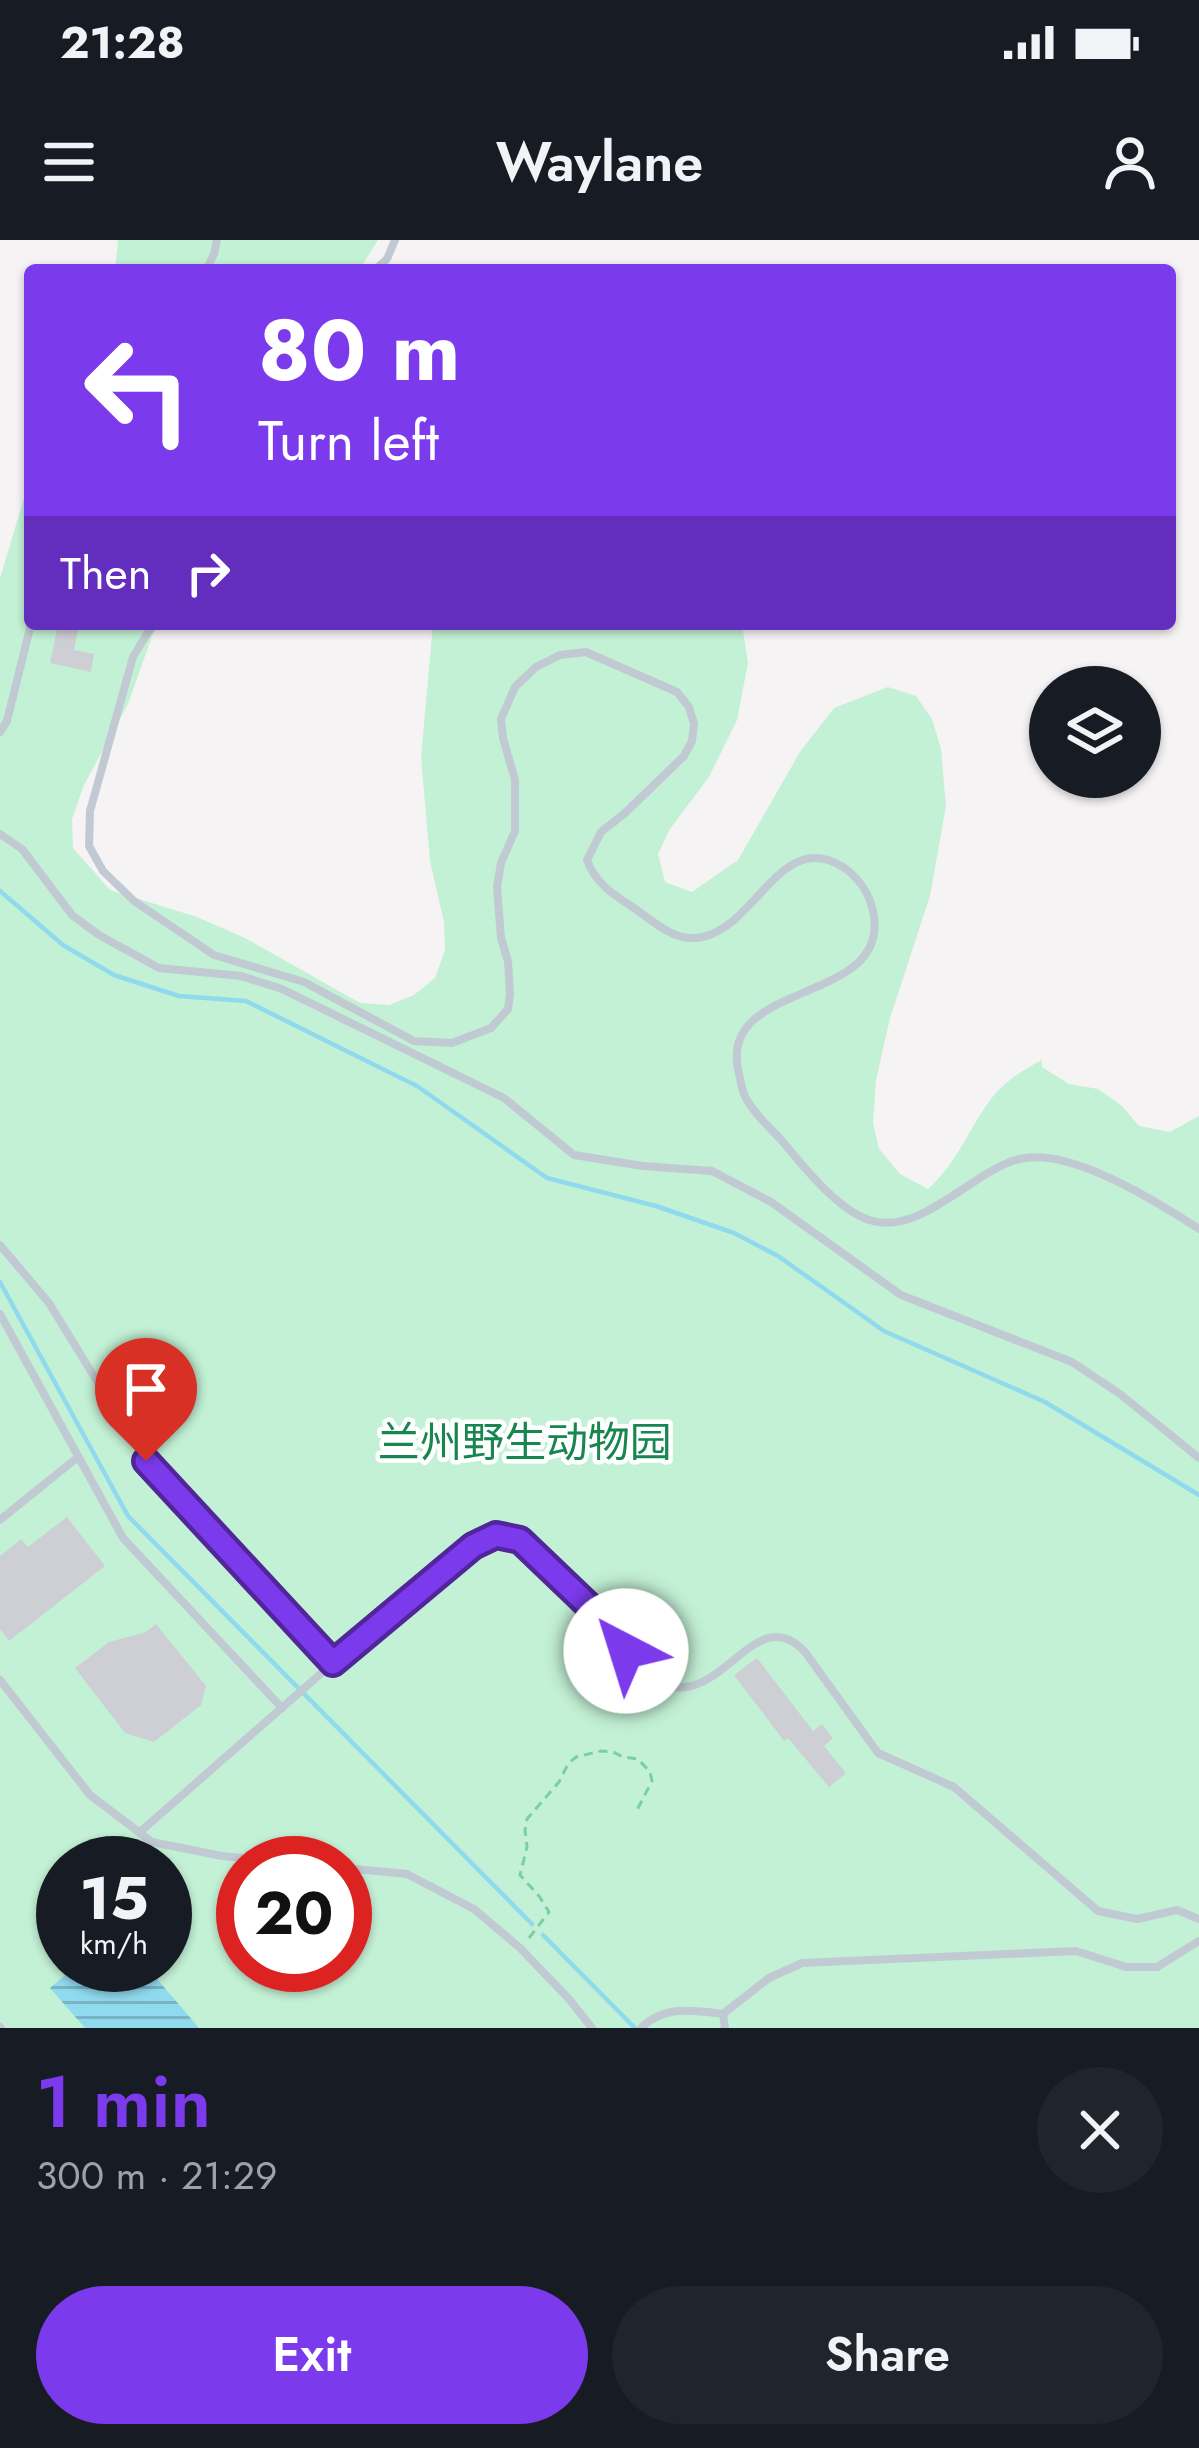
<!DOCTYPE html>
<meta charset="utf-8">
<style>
:root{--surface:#171b24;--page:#20242c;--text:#f1f3f6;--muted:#9ea1a6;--accent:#7c3aed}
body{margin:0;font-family:Jost,"Noto Sans SC",sans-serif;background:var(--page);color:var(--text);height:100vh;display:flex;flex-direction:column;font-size:45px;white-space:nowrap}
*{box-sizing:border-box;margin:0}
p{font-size:39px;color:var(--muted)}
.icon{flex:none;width:66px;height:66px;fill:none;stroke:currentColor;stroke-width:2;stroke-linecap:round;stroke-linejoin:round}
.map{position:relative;height:1788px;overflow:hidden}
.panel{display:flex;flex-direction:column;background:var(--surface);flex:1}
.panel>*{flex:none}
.banner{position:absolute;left:24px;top:24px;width:1152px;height:366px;border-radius:12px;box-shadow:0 3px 9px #0004;background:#7c3aed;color:#fff;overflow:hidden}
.buttons{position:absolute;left:1029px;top:426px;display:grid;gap:24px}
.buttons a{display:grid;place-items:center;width:132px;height:132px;border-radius:50%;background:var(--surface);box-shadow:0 3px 9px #0004;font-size:60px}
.speed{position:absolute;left:36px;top:1596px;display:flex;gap:24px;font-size:60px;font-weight:700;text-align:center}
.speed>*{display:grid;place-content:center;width:156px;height:156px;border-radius:50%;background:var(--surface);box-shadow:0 3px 9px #0004;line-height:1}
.speed small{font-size:30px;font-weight:400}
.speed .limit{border:18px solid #d22;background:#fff;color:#111}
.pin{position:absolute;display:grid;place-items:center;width:102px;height:102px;color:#fff;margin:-123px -51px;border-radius:50% 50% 50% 0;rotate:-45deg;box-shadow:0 0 12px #0007}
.pin .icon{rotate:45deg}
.me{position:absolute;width:132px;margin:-66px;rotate:320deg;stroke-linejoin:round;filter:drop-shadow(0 0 9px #0008)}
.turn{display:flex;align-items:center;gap:42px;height:252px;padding:0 36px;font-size:54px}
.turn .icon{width:156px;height:156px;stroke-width:2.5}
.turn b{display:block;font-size:84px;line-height:102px}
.then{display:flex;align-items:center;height:114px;padding:0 36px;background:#0003;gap:24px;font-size:45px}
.round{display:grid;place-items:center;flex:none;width:126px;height:126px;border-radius:63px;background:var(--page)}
.overview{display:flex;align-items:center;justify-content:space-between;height:204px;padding:0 36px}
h1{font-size:72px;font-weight:600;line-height:90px;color:var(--accent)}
.action{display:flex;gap:24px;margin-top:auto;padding:24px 36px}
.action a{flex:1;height:138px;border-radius:72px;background:var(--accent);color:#fff;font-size:48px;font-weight:600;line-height:138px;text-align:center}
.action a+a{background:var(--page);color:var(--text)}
.status{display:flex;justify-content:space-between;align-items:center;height:84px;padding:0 60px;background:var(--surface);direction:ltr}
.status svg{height:33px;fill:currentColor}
header{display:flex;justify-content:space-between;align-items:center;height:156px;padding:0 36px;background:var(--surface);font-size:54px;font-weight:600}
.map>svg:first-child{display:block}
</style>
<div class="status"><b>21:28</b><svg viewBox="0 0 49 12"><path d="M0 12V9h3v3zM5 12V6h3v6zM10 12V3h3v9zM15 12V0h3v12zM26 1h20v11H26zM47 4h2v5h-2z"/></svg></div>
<header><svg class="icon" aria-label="menu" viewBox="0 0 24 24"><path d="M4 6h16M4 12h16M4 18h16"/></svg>Waylane<svg class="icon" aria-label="person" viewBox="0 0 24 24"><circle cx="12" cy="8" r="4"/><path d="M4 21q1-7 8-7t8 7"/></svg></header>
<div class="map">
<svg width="1199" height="1788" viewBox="0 0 1199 1788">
<defs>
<pattern id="water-rules" width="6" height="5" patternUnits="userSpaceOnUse" patternTransform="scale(3)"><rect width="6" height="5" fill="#90daee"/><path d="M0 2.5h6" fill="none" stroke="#78b4c4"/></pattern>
</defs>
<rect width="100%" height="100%" fill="#f5f3f3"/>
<g fill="#c3f1d5" fill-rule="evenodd">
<path d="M 118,0 L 378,0 L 359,30 L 115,30 Z"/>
<path d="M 30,238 L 30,384 L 159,384 L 152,396 L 128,464 L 84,545 L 72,579 L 73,608 L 110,650 L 197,677 L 247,699 L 360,763 L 389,765 L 414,755 L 435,738 L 445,710 L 444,682 L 430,621 L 421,517 L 433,384 L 742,384 L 748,423 L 737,480 L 709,537 L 670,589 L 658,614 L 665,642 L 692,652 L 738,620 L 800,512 L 834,468 L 888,447 L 916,456 L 932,479 L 941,509 L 946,566 L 930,656 L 890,778 L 876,840 L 873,883 L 879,909 L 900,934 L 928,949 C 960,920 969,886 995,854 C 1008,839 1025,829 1042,820 L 1042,827 L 1069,844 L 1098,849 L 1122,866 L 1139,886 L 1170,892 L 1199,876 L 1199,1788 L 0,1788 L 0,338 ZM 63,1623 L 165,1623 L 165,1725 L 63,1725 ZM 243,1623 L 345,1623 L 345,1725 L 243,1725 Z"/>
</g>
<path fill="url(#water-rules)" d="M 77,1725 L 145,1725 L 199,1788 L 85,1788 L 50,1748 Z"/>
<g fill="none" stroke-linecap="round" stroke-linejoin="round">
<g stroke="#90daee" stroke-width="4.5">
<path d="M 0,651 L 63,705 L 114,735 L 179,756 L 246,761 L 417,846 L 547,938 L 656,966 L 734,993 L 778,1016 L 884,1091 L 1045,1162 L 1199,1255"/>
<path d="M 0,1042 L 128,1276 L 532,1684"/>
<path d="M 543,1695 L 635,1788"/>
</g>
</g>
<g fill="#cdcfd5">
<path d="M 58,384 L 79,384 L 74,410 L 94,414 L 91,432 L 50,423 Z"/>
<path d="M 67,1277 L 105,1326 L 9,1401 L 0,1389 L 0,1316 L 21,1299 L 28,1307 Z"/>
<path d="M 156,1384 L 206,1446 L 201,1465 L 154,1502 L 125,1493 L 75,1428 L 109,1402 L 146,1392 Z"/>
<path d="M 757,1418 L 813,1491 L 822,1484 L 833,1498 L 824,1506 L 846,1533 L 829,1547 L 788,1498 L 784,1501 L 734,1435 Z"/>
</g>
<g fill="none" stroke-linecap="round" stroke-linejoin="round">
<path stroke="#7ad0a6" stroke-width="3" stroke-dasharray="9 6" stroke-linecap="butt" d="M 529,1698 L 549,1672 L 539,1656 L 520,1635 L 527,1607 L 525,1590 L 527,1579 L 559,1542 L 568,1524 L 576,1517 L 601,1511 L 613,1512 L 623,1517 L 638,1519 L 650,1532 L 652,1541 L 637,1570"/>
<g stroke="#c1cad2" stroke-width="8">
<path d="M 206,30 L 214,14 L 217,0"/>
<path d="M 375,30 L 387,19 L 395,0"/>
<path d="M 153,384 L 133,417 L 90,571 L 89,606 L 103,631 L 134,661 L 214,715 L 304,742 L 414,801 L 452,803 L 491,788 L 508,769 L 510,754 L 508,721 L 501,698 L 497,647 L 501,623 L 515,591 L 515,540 L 503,498 L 501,479 L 515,447 L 536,427 L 560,415 L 586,412 L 677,452 L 689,467 L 694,484 L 692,501 L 684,516 L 625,573 L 601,592 L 587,620 C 596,645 616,656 637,670 C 656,684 677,703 702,697 C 757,686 781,588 843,627 C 858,637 869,653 873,671 C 894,767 714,737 739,834 C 741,842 742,853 747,860 C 755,875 771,888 782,901 C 804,927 837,969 869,980 C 923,998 976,925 1025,918 C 1074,910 1158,962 1199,989"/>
<path d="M 0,492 L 7,481 L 31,384"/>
<path d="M 0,594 L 22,609 L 72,675 L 99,695 L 159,728 L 241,736 L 282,749 L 504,858 L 574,915 L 643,926 L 712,931 L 771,962 L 901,1055 L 1072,1122 L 1120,1154 L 1199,1218"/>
<path d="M 0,1005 L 49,1063 L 146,1221 L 333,1423"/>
<path d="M 0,1074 L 123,1298 L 282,1468"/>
<path d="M 0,1280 L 78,1217"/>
<path d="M 0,1440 L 90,1555 L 152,1602 L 222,1616 L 293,1623"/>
<path d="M 140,1592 L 333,1423 L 473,1306 C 488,1299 499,1292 517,1299 C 534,1306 555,1337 570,1350 C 583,1363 600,1373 611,1387 C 623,1401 629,1422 643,1433 C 717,1491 750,1353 805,1412 L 878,1513 L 954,1547 L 1098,1671 L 1137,1679 L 1177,1670 L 1199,1679"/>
<path d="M 345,1628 L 407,1634 L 474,1669 L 520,1708 L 569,1759 L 592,1788"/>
<path d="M 723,1774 L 725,1788"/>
<path d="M 0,1787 L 1,1788"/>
<path d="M 641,1788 C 664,1765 693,1770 723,1774 L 769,1738 L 802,1723 L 1076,1711 L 1126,1727 L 1157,1727 L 1199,1701"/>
</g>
</g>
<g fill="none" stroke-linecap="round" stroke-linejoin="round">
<defs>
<path id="route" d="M 146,1221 L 333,1423 L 473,1306 L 496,1295 L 520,1300 L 611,1387 L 626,1411"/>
</defs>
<use href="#route" stroke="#51269a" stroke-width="30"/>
<use href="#route" stroke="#7c3aed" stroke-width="21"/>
</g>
<g text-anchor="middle" stroke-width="9" stroke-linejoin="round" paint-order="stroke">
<g font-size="42" fill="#17864f" stroke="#fff">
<text x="525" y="1217">兰州野生动物园</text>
</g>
</g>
</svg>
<div class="buttons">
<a><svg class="icon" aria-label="layers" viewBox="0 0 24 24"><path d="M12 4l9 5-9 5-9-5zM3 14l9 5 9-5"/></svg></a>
</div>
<div class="speed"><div>15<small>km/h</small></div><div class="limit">20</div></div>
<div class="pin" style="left:146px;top:1221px;background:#d93025"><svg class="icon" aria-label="arrive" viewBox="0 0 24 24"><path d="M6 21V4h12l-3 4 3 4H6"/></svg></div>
<svg class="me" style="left:626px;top:1411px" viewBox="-20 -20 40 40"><circle r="19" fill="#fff"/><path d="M0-13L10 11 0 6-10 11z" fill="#7c3aed"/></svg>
<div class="banner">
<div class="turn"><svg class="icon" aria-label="left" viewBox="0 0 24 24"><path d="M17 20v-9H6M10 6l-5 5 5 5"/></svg><div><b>80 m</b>Turn left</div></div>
<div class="then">Then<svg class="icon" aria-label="right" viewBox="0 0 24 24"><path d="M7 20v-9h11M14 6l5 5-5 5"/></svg></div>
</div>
</div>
<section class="panel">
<div class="overview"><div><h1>1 min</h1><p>300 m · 21:29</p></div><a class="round"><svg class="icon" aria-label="close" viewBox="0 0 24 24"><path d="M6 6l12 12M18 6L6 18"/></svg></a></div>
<div class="action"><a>Exit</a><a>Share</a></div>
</section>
